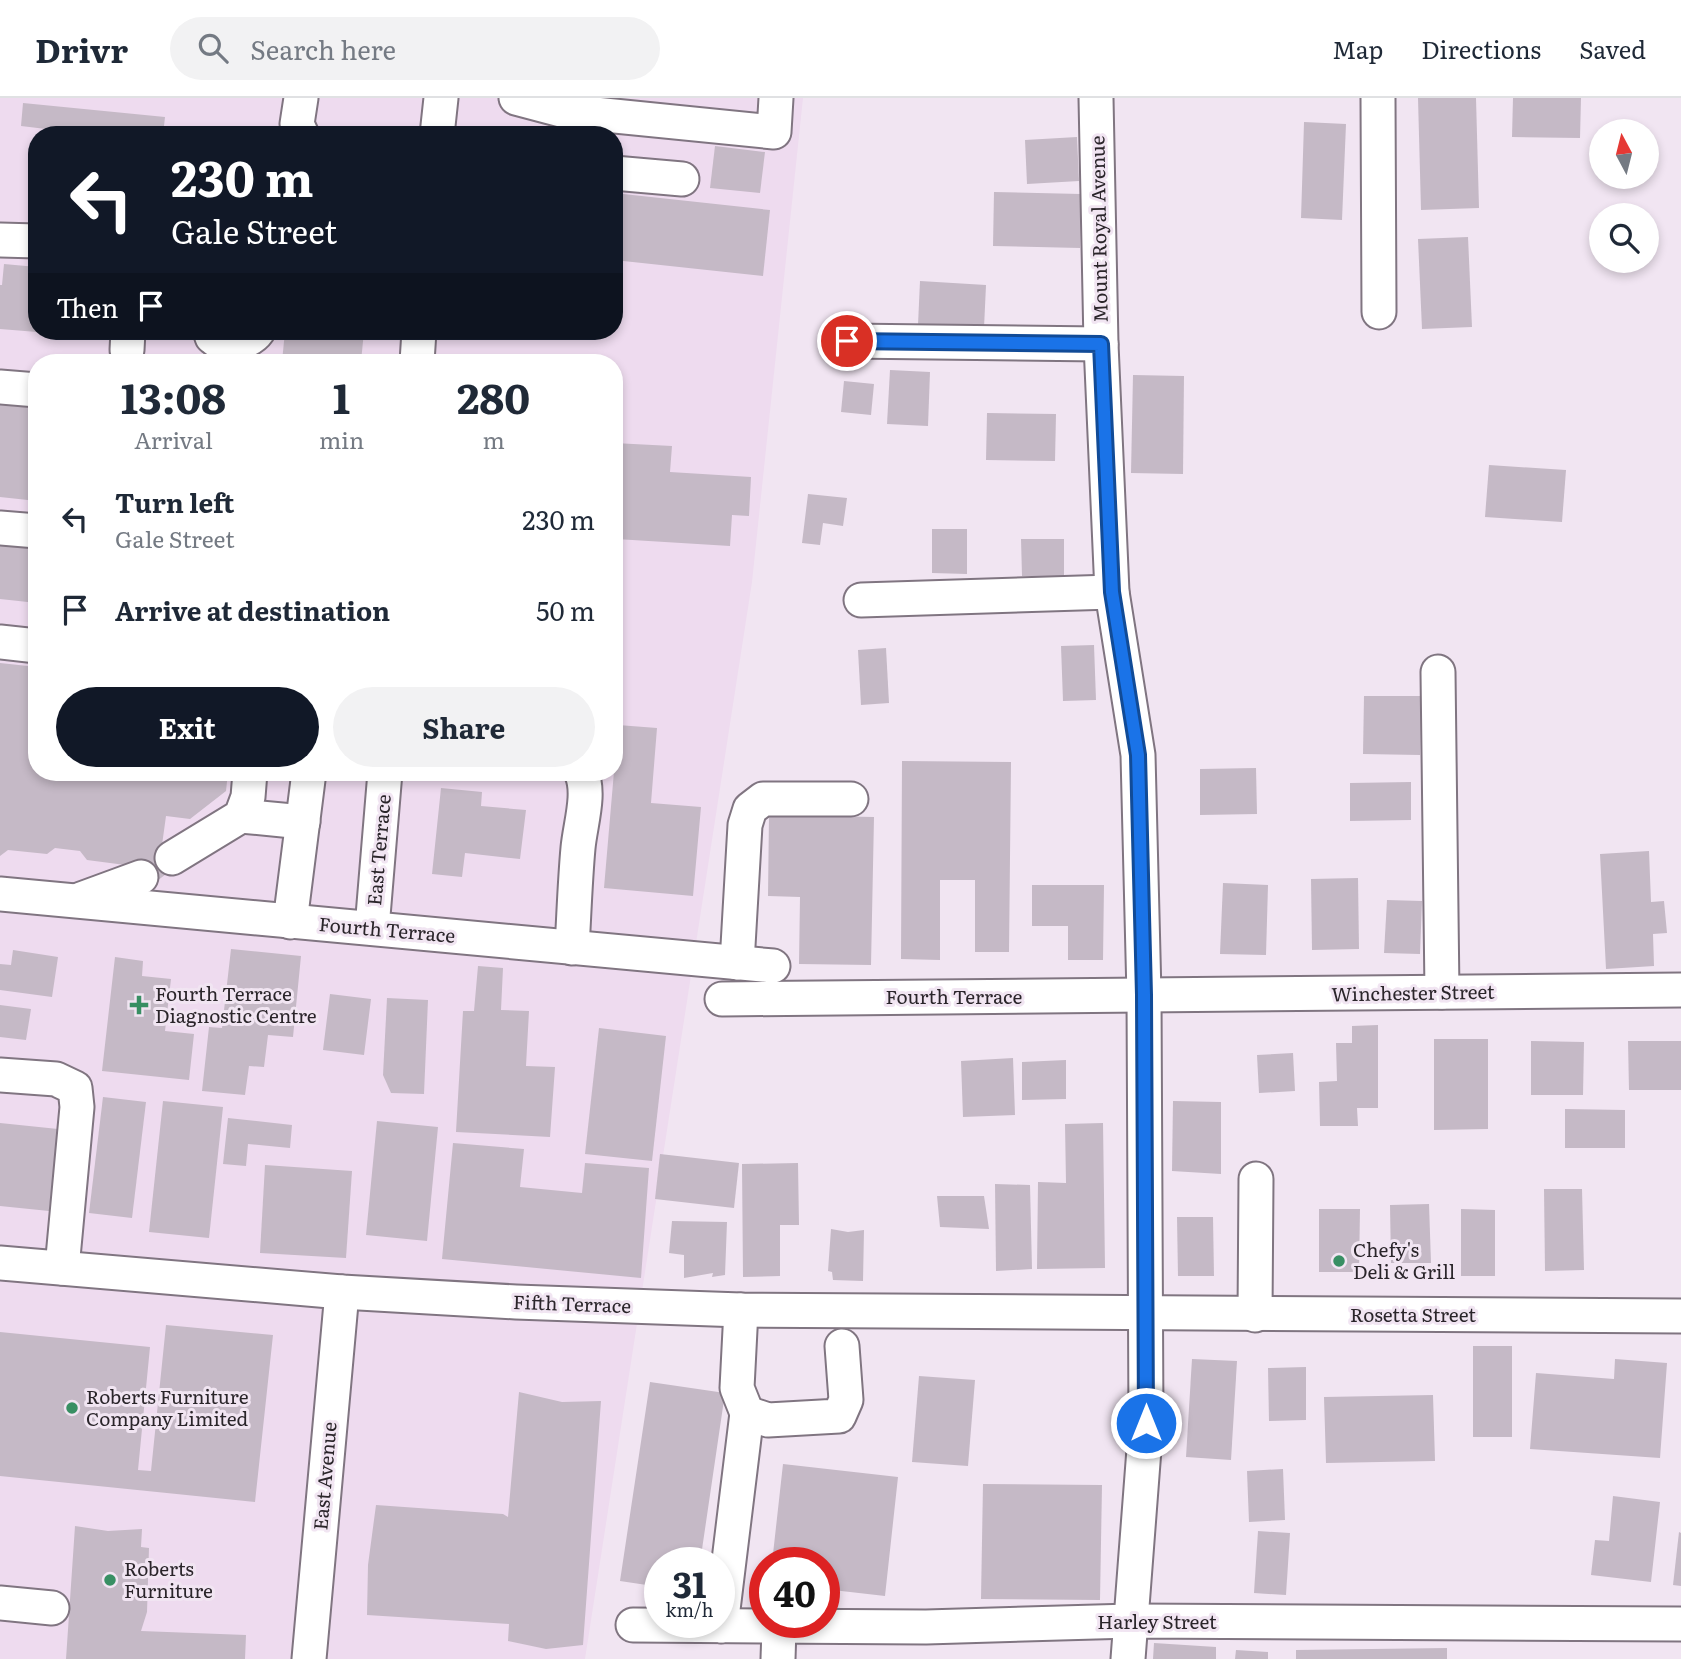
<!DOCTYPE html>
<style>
:root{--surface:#fff;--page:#f2f2f3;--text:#1f2937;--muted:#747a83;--line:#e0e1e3;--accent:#111827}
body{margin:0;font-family:Literata,serif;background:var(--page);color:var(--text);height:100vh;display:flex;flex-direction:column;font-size:26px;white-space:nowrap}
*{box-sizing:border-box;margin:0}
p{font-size:23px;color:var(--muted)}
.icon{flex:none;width:38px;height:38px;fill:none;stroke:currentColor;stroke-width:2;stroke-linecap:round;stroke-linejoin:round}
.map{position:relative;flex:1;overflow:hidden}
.side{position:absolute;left:28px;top:256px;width:595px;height:427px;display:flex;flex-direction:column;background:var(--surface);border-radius:28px;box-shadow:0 4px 10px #0003}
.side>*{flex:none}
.top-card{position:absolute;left:28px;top:28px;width:595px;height:214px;border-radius:28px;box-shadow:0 4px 10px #0003;background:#111827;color:#fff;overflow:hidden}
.needle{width:46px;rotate:353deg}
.buttons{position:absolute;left:1589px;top:21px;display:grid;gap:14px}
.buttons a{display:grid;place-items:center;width:70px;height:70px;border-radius:50%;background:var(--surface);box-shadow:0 4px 10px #0003;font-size:35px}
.speed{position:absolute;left:644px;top:1449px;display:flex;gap:14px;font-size:35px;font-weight:700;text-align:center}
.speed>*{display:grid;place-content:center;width:91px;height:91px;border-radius:50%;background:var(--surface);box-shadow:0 4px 10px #0003;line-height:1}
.speed small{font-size:18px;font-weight:400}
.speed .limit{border:10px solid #d22;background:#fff;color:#111}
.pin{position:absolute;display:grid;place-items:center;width:60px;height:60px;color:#fff;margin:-30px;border:4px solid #fff;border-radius:50%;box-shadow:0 2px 7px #0007}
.me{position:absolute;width:77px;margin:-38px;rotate:0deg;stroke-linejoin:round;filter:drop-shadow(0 0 5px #0008)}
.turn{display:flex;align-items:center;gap:24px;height:147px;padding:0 28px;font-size:32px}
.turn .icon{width:91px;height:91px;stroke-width:2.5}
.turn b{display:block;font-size:49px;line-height:60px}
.then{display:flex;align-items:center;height:66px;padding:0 28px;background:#0003;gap:14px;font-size:26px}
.eta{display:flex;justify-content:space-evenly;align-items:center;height:119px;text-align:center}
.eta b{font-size:42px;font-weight:700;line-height:49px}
.primary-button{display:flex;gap:14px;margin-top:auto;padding:14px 28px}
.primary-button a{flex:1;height:80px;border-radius:42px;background:var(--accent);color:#fff;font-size:28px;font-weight:700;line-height:80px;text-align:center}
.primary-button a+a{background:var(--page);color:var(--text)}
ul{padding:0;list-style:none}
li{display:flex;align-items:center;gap:21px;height:91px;padding:0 28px}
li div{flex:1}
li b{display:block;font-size:26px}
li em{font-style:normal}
header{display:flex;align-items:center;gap:42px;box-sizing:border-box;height:98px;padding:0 35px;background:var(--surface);border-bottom:2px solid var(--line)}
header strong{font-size:33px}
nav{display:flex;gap:38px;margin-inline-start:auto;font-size:24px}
.search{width:490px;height:63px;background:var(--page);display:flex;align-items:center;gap:18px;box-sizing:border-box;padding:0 24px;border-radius:38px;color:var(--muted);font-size:26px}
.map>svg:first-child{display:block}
</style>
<header>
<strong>Drivr</strong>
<div class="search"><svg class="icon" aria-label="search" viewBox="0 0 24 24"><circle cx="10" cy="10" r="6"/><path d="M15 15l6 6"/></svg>Search here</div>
<nav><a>Map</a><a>Directions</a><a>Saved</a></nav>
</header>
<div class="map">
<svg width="1681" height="1561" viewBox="0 0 1681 1561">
<rect width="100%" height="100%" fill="#f1e5f2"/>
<path fill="#eedbef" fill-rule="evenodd" d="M 0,0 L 803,0 L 752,484 L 585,1561 L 0,1561 ZM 37,37 L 614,37 L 614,233 L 37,233 ZM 37,264 L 614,264 L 614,674 L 37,674 Z"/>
<g fill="#c5b9c6">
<path d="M 1418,0 L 1476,0 L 1479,110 L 1421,112 Z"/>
<path d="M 1513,0 L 1581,0 L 1580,40 L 1512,39 Z"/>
<path d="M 23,5 L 165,19 L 163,37 L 46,37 L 46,31 L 21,28 Z"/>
<path d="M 1304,24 L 1346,26 L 1342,122 L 1301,120 Z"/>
<path d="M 1077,39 L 1079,83 L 1027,86 L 1025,42 Z"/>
<path d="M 715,48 L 765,54 L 760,95 L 710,90 Z"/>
<path d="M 994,94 L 1081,96 L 1080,150 L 993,148 Z"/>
<path d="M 614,95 L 770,112 L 763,178 L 614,162 Z"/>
<path d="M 1468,139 L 1472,229 L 1422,231 L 1418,141 Z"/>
<path d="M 4,166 L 37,169 L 37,234 L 0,231 L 0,187 L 2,187 Z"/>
<path d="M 920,183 L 986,187 L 984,230 L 918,227 Z"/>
<path d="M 285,233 L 364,233 L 361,264 L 282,264 Z"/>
<path d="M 890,272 L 930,274 L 928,328 L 887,326 Z"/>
<path d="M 1133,277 L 1184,278 L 1183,376 L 1131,375 Z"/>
<path d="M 844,283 L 874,286 L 871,317 L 841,314 Z"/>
<path d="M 0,307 L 35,310 L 33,345 L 37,346 L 37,403 L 0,399 Z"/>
<path d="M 987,315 L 1056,316 L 1055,363 L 986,362 Z"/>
<path d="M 614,345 L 672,348 L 670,374 L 751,379 L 749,418 L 732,417 L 730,448 L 616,441 L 618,410 L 614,410 Z"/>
<path d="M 1489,367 L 1566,372 L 1562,424 L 1485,419 Z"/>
<path d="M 808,396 L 847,400 L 843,428 L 823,425 L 820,447 L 802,445 Z"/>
<path d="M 932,431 L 967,431 L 967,476 L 932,475 Z"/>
<path d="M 0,437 L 37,441 L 37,505 L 0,501 Z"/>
<path d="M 1021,441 L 1064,441 L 1064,478 L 1022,478 Z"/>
<path d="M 1094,547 L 1096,602 L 1063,603 L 1061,548 Z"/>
<path d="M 886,550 L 889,605 L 861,607 L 858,552 Z"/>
<path d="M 0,565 L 37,569 L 37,674 L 228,674 L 226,693 L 190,721 L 166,718 L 162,747 L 178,767 L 149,789 L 133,768 L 87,762 L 80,753 L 55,750 L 47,756 L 8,752 L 0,758 Z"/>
<path d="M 1364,598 L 1421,598 L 1420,657 L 1363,656 Z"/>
<path d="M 618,627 L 657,630 L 651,705 L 701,709 L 693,798 L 604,790 Z"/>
<path d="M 902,663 L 1011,664 L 1009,854 L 975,854 L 975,782 L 940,782 L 940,862 L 901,861 Z"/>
<path d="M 1256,670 L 1257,716 L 1200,717 L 1200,671 Z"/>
<path d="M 1411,684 L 1411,722 L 1350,723 L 1350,685 Z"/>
<path d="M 441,690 L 482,694 L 481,708 L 526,712 L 520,761 L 465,755 L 462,779 L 432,776 Z"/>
<path d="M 769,717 L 874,719 L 871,867 L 799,866 L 800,799 L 768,798 Z"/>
<path d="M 1649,753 L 1651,804 L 1664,803 L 1667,835 L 1653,836 L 1654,868 L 1606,871 L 1600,756 Z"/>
<path d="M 1358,780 L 1359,851 L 1312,852 L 1311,781 Z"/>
<path d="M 1223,785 L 1268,787 L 1266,857 L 1220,856 Z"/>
<path d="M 1032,787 L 1104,787 L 1103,862 L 1068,862 L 1068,828 L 1032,828 Z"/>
<path d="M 1387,802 L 1422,803 L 1420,856 L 1384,855 Z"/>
<path d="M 231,851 L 301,858 L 293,939 L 268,937 L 264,969 L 249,968 L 245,997 L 202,993 L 209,929 L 222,930 Z"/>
<path d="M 13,852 L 58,859 L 52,899 L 0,892 L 0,866 L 11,867 Z"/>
<path d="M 115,859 L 143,863 L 142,878 L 171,881 L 165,933 L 194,936 L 189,982 L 102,973 Z"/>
<path d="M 478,868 L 503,870 L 501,912 L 529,913 L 526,968 L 555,969 L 550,1039 L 456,1034 L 463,913 L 474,913 Z"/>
<path d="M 330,896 L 371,901 L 364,957 L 323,952 Z"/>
<path d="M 387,900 L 428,902 L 424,996 L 391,995 L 383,977 Z"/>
<path d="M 0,907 L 31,911 L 26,942 L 0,939 Z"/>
<path d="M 1378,927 L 1378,1010 L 1357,1010 L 1358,1028 L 1320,1028 L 1319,984 L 1337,983 L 1336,945 L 1352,945 L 1352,928 Z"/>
<path d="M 599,930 L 666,938 L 652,1063 L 585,1056 Z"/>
<path d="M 1434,941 L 1488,941 L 1488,1031 L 1434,1032 Z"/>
<path d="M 1531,943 L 1584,944 L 1583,997 L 1531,997 Z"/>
<path d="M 1628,943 L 1681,943 L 1681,992 L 1629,992 Z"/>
<path d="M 1293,955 L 1295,993 L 1259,995 L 1257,957 Z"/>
<path d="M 1013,960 L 1015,1017 L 963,1019 L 961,963 Z"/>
<path d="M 1066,962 L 1066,1001 L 1022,1002 L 1022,964 Z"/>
<path d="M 103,999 L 146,1004 L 132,1120 L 89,1115 Z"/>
<path d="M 163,1003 L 223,1009 L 209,1140 L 149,1134 Z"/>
<path d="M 1173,1003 L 1221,1004 L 1221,1076 L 1172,1073 Z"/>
<path d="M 1565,1011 L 1625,1012 L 1625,1050 L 1565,1050 Z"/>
<path d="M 228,1020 L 292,1027 L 290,1050 L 248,1046 L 246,1068 L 223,1066 Z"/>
<path d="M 377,1023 L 438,1029 L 427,1143 L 366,1137 Z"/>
<path d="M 0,1025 L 58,1031 L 49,1113 L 0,1108 Z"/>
<path d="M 1103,1025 L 1105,1170 L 1037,1171 L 1038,1084 L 1066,1085 L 1065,1026 Z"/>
<path d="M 453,1045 L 524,1051 L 520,1089 L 582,1095 L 585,1065 L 649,1070 L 641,1180 L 442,1161 Z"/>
<path d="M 660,1056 L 739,1065 L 734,1110 L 655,1101 Z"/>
<path d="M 798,1065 L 799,1127 L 780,1127 L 780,1178 L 743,1179 L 742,1066 Z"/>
<path d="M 265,1067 L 352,1073 L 346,1160 L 260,1155 Z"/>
<path d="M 995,1086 L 1030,1087 L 1032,1171 L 996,1173 Z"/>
<path d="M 1544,1091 L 1582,1091 L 1584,1172 L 1545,1173 Z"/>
<path d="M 937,1098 L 984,1098 L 989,1131 L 940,1129 Z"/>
<path d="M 1429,1106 L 1431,1165 L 1391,1165 L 1390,1107 Z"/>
<path d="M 1319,1111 L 1360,1111 L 1359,1174 L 1319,1174 Z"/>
<path d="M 1461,1111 L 1495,1112 L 1495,1178 L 1461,1178 Z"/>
<path d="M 1177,1119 L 1213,1119 L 1214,1178 L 1178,1178 Z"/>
<path d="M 672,1123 L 727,1124 L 725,1177 L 712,1179 L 713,1175 L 684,1180 L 684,1157 L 669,1155 Z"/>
<path d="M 831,1131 L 848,1134 L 864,1132 L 863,1183 L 833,1182 L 832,1174 L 828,1173 Z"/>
<path d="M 166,1227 L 273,1237 L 255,1404 L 0,1378 L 0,1234 L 150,1249 L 138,1372 L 151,1373 Z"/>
<rect x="1473" y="1248" width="39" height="91"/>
<path d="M 1192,1261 L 1237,1263 L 1231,1362 L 1186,1359 Z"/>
<path d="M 1615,1261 L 1667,1265 L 1660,1360 L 1530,1351 L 1536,1275 L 1614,1281 Z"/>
<path d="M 1306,1269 L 1306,1322 L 1269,1323 L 1268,1270 Z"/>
<path d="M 919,1278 L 975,1282 L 968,1368 L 912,1364 Z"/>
<path d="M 650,1284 L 725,1295 L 700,1465 L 660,1465 L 660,1489 L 620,1483 Z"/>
<path d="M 519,1294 L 562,1304 L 601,1303 L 583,1547 L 546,1551 L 508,1543 L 509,1526 L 367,1517 L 368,1467 L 376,1407 L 503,1416 L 508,1419 Z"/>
<path d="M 1433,1297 L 1435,1363 L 1326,1365 L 1324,1299 Z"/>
<path d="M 783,1366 L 898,1379 L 885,1498 L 824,1491 L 824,1465 L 772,1465 Z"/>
<path d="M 1283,1371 L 1285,1422 L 1249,1424 L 1247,1373 Z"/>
<path d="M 983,1386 L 1102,1387 L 1100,1502 L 981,1501 Z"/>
<path d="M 1613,1398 L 1660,1404 L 1651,1484 L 1591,1477 L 1595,1442 L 1609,1443 Z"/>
<path d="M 75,1428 L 108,1433 L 142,1431 L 141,1449 L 149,1450 L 147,1514 L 141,1533 L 246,1537 L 245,1561 L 66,1561 Z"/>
<path d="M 1258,1433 L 1290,1435 L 1286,1497 L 1254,1495 Z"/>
<path d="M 1679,1434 L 1681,1435 L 1681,1488 L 1673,1487 Z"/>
<path d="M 1154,1545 L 1216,1549 L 1216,1561 L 1153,1561 Z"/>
<path d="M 1447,1550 L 1447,1561 L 1296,1561 L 1296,1552 Z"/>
<path d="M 1236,1552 L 1268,1554 L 1268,1561 L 1235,1561 Z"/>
</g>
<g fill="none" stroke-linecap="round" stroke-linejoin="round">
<defs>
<g id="minor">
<path d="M 301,0 L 297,26 L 302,37"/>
<path d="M 516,0 L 565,13 L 774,34 L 776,0"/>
<path d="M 1096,0 L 1101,246 L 1112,494 L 1138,657 L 1144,897 L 1146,1325 L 1128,1561"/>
<path d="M 1378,0 L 1379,214"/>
<path d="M 437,37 L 441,0"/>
<path d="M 614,75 L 682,81"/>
<path d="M 0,142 L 37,143"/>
<path d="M 210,233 L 212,239 C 215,241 218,244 222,246 C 232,250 252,242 258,233"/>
<path d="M 847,243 L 1101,246"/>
<path d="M 127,252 L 128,233"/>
<path d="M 417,264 L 419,233"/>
<path d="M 0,289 L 37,292"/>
<path d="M 0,430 L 37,433"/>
<path d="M 861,502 L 1112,494"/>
<path d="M 0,544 L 37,548"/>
<path d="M 1438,574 L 1442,894"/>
<path d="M 241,718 L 303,724"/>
<path d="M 172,760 L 241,718 L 248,699 L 250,674"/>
<path d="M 0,796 L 773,868"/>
<path d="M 81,801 L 141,779"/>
<path d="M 290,824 L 309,674"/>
<path d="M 372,830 L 385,674"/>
<path d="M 572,850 C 574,816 575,783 578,750 C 580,727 591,695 581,674"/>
<path d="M 737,865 L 745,727 L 750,711 L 763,701 L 851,701"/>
<path d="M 722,901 L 1681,892"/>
<path d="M 0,977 L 56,981 L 75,990 L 77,1009 L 62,1170"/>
<path d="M 0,1165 L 342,1194 L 516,1204 L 741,1212 L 1681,1218"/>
<path d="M 741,1212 L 737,1290 L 747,1315 L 768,1322 L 839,1318 L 846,1302 L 842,1248"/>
<path d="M 1255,1217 L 1256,1081"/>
<path d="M 0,1505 L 52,1510"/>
<path d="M 633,1527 L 926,1529 L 1131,1523 L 1681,1526"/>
<path d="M 721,1528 L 747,1315"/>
<path d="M 309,1561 L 342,1194"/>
<path d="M 778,1561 L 779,1530"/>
</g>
</defs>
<use href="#minor" stroke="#807581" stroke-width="37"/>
<use href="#minor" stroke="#fff" stroke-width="33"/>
</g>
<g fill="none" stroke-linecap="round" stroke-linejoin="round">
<defs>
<path id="route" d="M 847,243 L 1101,246 L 1112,494 L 1138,657 L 1144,897 L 1146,1325"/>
</defs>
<use href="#route" stroke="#114b97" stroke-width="18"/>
<use href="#route" stroke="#1a73e8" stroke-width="12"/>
</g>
<g fill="#388f63" stroke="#f1e5f2" stroke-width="2.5">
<path d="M135.5 896.5h7v7h7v7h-7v7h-7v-7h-7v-7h7z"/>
<circle cx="1339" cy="1163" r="7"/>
<circle cx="72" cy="1310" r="7"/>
<circle cx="110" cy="1482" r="7"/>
</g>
<g text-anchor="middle" stroke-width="6" stroke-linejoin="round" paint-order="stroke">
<g font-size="19" fill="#2a252a" stroke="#f1e5f2">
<text transform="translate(1099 131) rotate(-91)" y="7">Mount Royal Avenue</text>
<text transform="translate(379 752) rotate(-85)" y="7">East Terrace</text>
<text transform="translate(387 832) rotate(5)" y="7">Fourth Terrace</text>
<text transform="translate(1413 895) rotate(-1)" y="7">Winchester Street</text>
<text x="954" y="906">Fourth Terrace</text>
<text transform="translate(572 1206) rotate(2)" y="7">Fifth Terrace</text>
<text x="1413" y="1224">Rosetta Street</text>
<text transform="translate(325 1378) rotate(-85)" y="7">East Avenue</text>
<text x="1157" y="1531">Harley Street</text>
</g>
<g font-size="19" fill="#2a252a" stroke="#f1e5f2" text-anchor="start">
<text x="155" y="903">Fourth Terrace<tspan x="155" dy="22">Diagnostic Centre</tspan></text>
<text x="1353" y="1159">Chefy's<tspan x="1353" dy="22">Deli &amp; Grill</tspan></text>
<text x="86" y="1306">Roberts Furniture<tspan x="86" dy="22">Company Limited</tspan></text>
<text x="124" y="1478">Roberts<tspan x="124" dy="22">Furniture</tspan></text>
</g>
</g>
</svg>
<div class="buttons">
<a><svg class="needle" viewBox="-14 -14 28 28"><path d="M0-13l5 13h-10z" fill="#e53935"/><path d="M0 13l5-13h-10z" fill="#747a83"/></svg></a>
<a><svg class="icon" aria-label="search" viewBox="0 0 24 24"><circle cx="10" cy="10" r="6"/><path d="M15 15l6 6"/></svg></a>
</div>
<div class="speed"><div>31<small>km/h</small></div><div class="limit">40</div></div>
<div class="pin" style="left:847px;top:243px;background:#d93025"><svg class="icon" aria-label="arrive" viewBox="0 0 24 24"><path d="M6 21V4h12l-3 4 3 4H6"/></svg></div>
<svg class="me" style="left:1146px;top:1325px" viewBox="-20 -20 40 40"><circle r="17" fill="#1a73e8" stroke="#fff" stroke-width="3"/><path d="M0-11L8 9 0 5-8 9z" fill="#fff"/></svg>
<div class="top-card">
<div class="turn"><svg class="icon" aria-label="left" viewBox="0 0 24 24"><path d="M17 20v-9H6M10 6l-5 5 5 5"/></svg><div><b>230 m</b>Gale Street</div></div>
<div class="then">Then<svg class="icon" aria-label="arrive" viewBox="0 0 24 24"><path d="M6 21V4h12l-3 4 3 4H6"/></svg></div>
</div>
<section class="side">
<div class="eta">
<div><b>13:08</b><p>Arrival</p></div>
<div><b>1</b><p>min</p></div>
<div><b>280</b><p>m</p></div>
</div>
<ul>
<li><svg class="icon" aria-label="left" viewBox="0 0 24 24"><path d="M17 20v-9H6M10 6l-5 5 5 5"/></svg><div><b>Turn left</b><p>Gale Street</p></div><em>230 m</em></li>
<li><svg class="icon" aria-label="arrive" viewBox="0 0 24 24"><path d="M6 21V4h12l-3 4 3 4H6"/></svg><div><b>Arrive at destination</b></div><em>50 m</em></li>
</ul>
<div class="primary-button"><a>Exit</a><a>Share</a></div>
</section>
</div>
